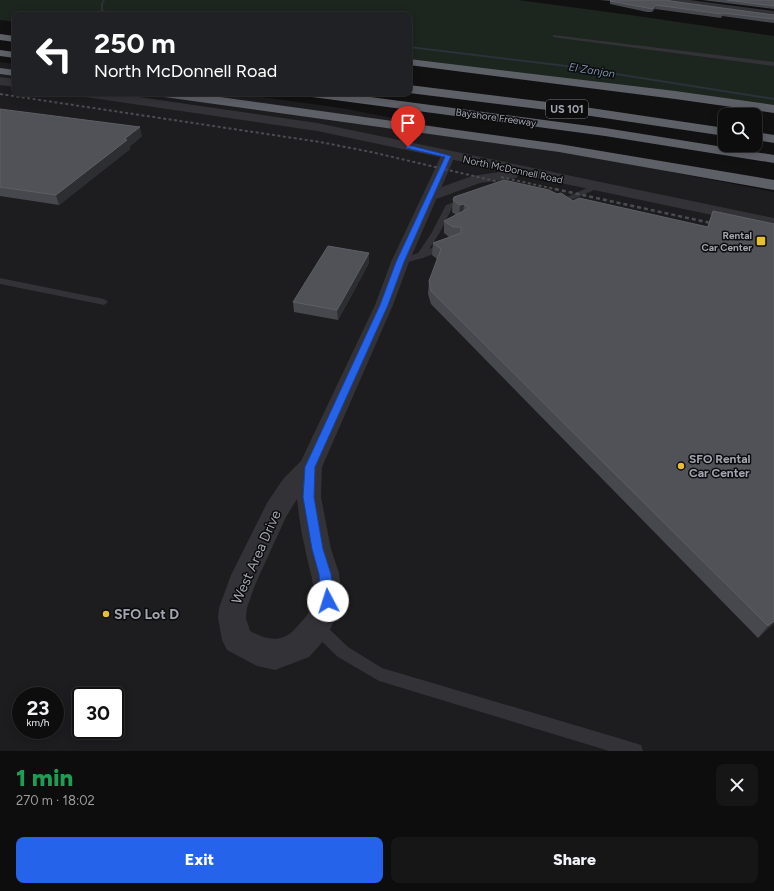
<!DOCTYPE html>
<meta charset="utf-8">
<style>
:root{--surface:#0d0d0e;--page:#161617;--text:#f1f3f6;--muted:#9a9c9e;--line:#2d2d2e;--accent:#2563eb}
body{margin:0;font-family:Figtree,sans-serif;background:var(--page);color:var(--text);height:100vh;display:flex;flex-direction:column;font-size:15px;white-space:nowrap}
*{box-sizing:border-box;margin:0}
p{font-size:13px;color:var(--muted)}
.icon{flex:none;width:22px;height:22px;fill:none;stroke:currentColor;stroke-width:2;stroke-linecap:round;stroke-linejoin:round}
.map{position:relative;height:751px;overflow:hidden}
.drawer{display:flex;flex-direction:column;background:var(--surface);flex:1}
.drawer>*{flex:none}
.hud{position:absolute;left:12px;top:12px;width:400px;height:84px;border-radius:8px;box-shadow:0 2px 10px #0003,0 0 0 1px var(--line);background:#202124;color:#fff;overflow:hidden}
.tools{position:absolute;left:718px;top:108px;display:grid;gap:8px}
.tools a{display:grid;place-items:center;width:44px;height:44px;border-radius:8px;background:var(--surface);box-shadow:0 2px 10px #0003,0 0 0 1px var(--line);font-size:20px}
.speed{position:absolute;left:12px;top:687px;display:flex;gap:8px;font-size:20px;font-weight:700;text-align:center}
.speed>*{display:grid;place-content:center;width:52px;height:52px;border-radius:50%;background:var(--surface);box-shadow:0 2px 10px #0003,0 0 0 1px var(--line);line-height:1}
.speed small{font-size:10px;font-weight:400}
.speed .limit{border:2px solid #111;border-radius:6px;background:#fff;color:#111}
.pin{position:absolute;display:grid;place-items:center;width:34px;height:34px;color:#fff;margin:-41px -17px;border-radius:50% 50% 50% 0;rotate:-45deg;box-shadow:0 0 4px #0007}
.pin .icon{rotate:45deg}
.me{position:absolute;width:44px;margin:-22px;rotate:355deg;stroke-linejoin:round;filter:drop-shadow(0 0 3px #0008)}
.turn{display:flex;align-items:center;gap:14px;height:84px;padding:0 16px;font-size:18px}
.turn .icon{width:52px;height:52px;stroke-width:2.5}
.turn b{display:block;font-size:28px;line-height:34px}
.round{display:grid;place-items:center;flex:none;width:42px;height:42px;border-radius:8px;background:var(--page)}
.summary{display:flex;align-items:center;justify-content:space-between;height:68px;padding:0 16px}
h1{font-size:24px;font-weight:800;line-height:30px;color:#1e9e55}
.action{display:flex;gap:8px;margin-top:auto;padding:8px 16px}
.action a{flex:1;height:46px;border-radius:8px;background:var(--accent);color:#fff;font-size:16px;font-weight:800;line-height:46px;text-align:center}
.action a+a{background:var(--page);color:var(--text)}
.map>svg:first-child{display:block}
</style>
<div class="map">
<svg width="774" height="751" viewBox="0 0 774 751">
<rect width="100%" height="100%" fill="#111112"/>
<path fill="#1d1d1f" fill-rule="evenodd" d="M 0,62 L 15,64 L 15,93 L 233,93 L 341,108 L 774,192 L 774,751 L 0,751 ZM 21,696 L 55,696 L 55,730 L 21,730 ZM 81,696 L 115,696 L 115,730 L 81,730 Z"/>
<path fill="#1d251f" d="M 0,0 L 518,0 L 630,15 L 774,36 L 774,112 L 409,61 L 409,15 L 15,15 L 15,22 L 0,20 Z"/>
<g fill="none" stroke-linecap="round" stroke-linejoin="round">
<g fill="#2b323a" fill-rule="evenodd">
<path d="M 103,0 L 105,0 L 103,4 L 103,10 L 115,15 L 112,15 L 101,11 L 101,4 Z"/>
<path d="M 409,46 L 566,65 L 774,98 L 774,100 L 566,67 L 409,48 Z"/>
</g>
<g fill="#323237" fill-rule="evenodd">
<path d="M 553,35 L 774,62 L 774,66 L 567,39 L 553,37 Z"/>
<path d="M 594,185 L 597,185 L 601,187 L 560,205 L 554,205 L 553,203 Z"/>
<path d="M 460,200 L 466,200 L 467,202 L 452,208 L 439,234 L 429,249 L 442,244 L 448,244 L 448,248 L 423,258 L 400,264 L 397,264 L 396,262 L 397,260 L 418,253 L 431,234 L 446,205 Z"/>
<path d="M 0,278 L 104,299 L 108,302 L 104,305 L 0,284 Z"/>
<path d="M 318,621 L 323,623 L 348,647 L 382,668 L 635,743 L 641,745 L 643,751 L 609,751 L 379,681 L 338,657 L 313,633 L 311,628 L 313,623 Z"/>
</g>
<g fill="#323237" fill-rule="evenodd">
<path d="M 666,0 L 690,0 L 774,11 L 774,17 L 670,3 Z"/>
<path d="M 448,152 L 453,153 L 455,156 L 409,262 L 393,305 L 322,467 L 321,497 L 331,549 L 339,573 L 342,601 L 327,637 L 309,657 L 275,670 L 257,666 L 227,650 L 222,640 L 218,618 L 219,608 L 231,575 L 267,503 L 283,479 L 301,461 L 375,305 L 391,262 L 441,156 L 443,153 ZM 297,499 C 299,516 301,532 305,548 C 307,562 317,589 313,602 C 310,614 302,621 294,630 C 280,644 265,639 250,631 L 246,618 L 247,608 L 255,585 L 286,517 Z"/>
</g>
<g fill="#323237" fill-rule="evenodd">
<path d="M 0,77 L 15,79 L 15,87 L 0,85 Z"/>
<path d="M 79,93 L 111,93 L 317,123 L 774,218 L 774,228 L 518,174 L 519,175 L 516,178 L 480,183 L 431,201 L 425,199 L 423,196 L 425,193 L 472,176 L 506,171 L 317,131 L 85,97 L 81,96 Z"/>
</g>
<g fill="#5e6068" fill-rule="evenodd">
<path d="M 0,34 L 15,36 L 15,42 L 0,40 Z"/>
<path d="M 0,50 L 15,52 L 15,58 L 0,56 Z"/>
<path d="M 409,59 L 675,91 L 774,105 L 774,113 L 675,99 L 409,65 Z"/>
<path d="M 0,68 L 15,70 L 15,76 L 0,74 Z"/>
<path d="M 409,85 L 564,104 L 725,128 L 725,136 L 564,112 L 409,93 Z"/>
<path d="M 158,93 L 191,93 L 559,144 L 774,180 L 774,190 L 559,152 L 164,97 L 160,96 Z"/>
<path d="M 306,93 L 340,93 L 605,128 L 774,155 L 774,163 L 605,136 L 312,97 L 308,96 Z"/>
<path d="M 755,132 L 774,135 L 774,143 L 755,140 Z"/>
</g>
<g stroke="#4b4c52" stroke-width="2" stroke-dasharray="3 2.5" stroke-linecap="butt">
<path d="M 0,94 L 320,142 L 371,152 L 508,184"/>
<path d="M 501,177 L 559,190"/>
</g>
<path stroke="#4b4c52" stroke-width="2.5" stroke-dasharray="4 3" stroke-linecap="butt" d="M 555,189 L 720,225"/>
</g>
<g fill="#47484d">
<path d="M 600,0 L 669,0 L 671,1 L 774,15 L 774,23 L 722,16 L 721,18 L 655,9 L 652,12 L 647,12 L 610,4 L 610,1 Z"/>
<path d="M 702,0 L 774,0 L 774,9 Z"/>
<path d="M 0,109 L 142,136 L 129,147 L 130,149 L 59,205 L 0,196 Z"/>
<path d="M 557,194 L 573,201 L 707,227 L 713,211 L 774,623 L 758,638 L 431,304 L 428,294 L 429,281 L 437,259 L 432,255 L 433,243 L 449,237 L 444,233 L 444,221 L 456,215 L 452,212 L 453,200 Z"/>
<path d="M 369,253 L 369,263 L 338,320 L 294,312 L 293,302 Z"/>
</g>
<g fill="#2d2e31">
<path d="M 656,5 L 655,9 L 652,12 L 653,9 Z"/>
<path d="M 140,127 L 142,136 L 129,147 L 130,149 L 59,205 L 56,195 Z"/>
<path d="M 464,204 L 463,216 L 459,217 L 460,205 Z"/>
<path d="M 369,253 L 369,263 L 338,320 L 337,310 Z"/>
<path d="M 774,621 L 774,623 L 758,638 L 768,626 Z"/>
</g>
<g fill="#515258" stroke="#5e5f66">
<path d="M 612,0 L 669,0 L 671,1 L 774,15 L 774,19 L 723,13 L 722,14 L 656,5 L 653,9 L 648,8 L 610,1 Z"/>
<path d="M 727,0 L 774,0 L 774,6 Z"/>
<path d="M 0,109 L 140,127 L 124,139 L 127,140 L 56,195 L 0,187 Z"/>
<path d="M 504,180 L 549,190 L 557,194 L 561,193 L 573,201 L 579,198 L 708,227 L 713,211 L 774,224 L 774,621 L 768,626 L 431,291 L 429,281 L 441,249 L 433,243 L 461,233 L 461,227 L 453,227 L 444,221 L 469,208 L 464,204 L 460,205 L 453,200 L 454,197 Z"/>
<path d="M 328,246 L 369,253 L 337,310 L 293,302 Z"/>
</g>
<path fill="#2563eb" stroke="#184099" d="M 408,145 L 451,156 L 404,262 L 388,305 L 315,467 L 314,497 L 323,549 L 331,574 L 334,601 L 332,605 L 328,607 L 323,605 L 321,601 L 319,574 L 312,549 L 303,497 L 305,467 L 380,305 L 396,262 L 445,157 L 406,148 L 406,147 Z"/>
<g fill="#e8be33" stroke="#0c0c0d" stroke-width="1.5">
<rect x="756" y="236" width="10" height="10" rx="2"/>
<circle cx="681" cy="466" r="4"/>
<circle cx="106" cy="614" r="4"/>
</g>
<g text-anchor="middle" stroke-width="3" stroke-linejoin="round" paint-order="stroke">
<g font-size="10" fill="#a3a6b2" stroke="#0c0c0d">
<text transform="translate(496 117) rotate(8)" y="4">Bayshore Freeway</text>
<text transform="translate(513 169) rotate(12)" y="4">North McDonnell Road</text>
</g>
<g font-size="10" font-weight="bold" fill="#a3a6b2" stroke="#0c0c0d" text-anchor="end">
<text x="752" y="239">Rental<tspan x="752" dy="12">Car Center</tspan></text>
</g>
<g font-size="11" font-style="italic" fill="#7b90ac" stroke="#0c0c0d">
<text transform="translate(592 70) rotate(9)" y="4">El Zanjon</text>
</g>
<rect fill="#0c0c0d" stroke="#767880" stroke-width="1" x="546" y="100" width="42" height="18" rx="3"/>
<g font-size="11" font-weight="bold" fill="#a3a6b2">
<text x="567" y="113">US 101</text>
</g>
<g font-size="12" font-weight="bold" fill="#a3a6b2" stroke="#0c0c0d" text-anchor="start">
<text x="689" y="463">SFO Rental<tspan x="689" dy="14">Car Center</tspan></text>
</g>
<g font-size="14" fill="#a3a6b2" stroke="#0c0c0d">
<text transform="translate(256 557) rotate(-66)" y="5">West Area Drive</text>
</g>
<g font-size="14" font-weight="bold" fill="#a3a6b2" stroke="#0c0c0d" text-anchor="start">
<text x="114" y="619">SFO Lot D</text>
</g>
</g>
</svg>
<div class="tools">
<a><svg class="icon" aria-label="search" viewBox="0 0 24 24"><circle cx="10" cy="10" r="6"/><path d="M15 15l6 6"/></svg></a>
</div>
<div class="speed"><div>23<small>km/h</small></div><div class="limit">30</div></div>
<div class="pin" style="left:408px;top:147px;background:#d93025"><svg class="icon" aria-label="arrive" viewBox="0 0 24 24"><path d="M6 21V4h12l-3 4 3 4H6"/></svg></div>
<svg class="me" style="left:328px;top:601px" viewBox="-20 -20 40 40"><circle r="19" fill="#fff"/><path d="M0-13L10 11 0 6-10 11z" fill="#2563eb"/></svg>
<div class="hud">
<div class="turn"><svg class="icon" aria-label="left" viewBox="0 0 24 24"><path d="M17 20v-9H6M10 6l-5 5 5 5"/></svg><div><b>250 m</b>North McDonnell Road</div></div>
</div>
</div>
<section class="drawer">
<div class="summary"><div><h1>1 min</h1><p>270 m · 18:02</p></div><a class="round"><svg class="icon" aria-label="close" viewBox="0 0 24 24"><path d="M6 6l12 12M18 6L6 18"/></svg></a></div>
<div class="action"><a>Exit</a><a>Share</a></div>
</section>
